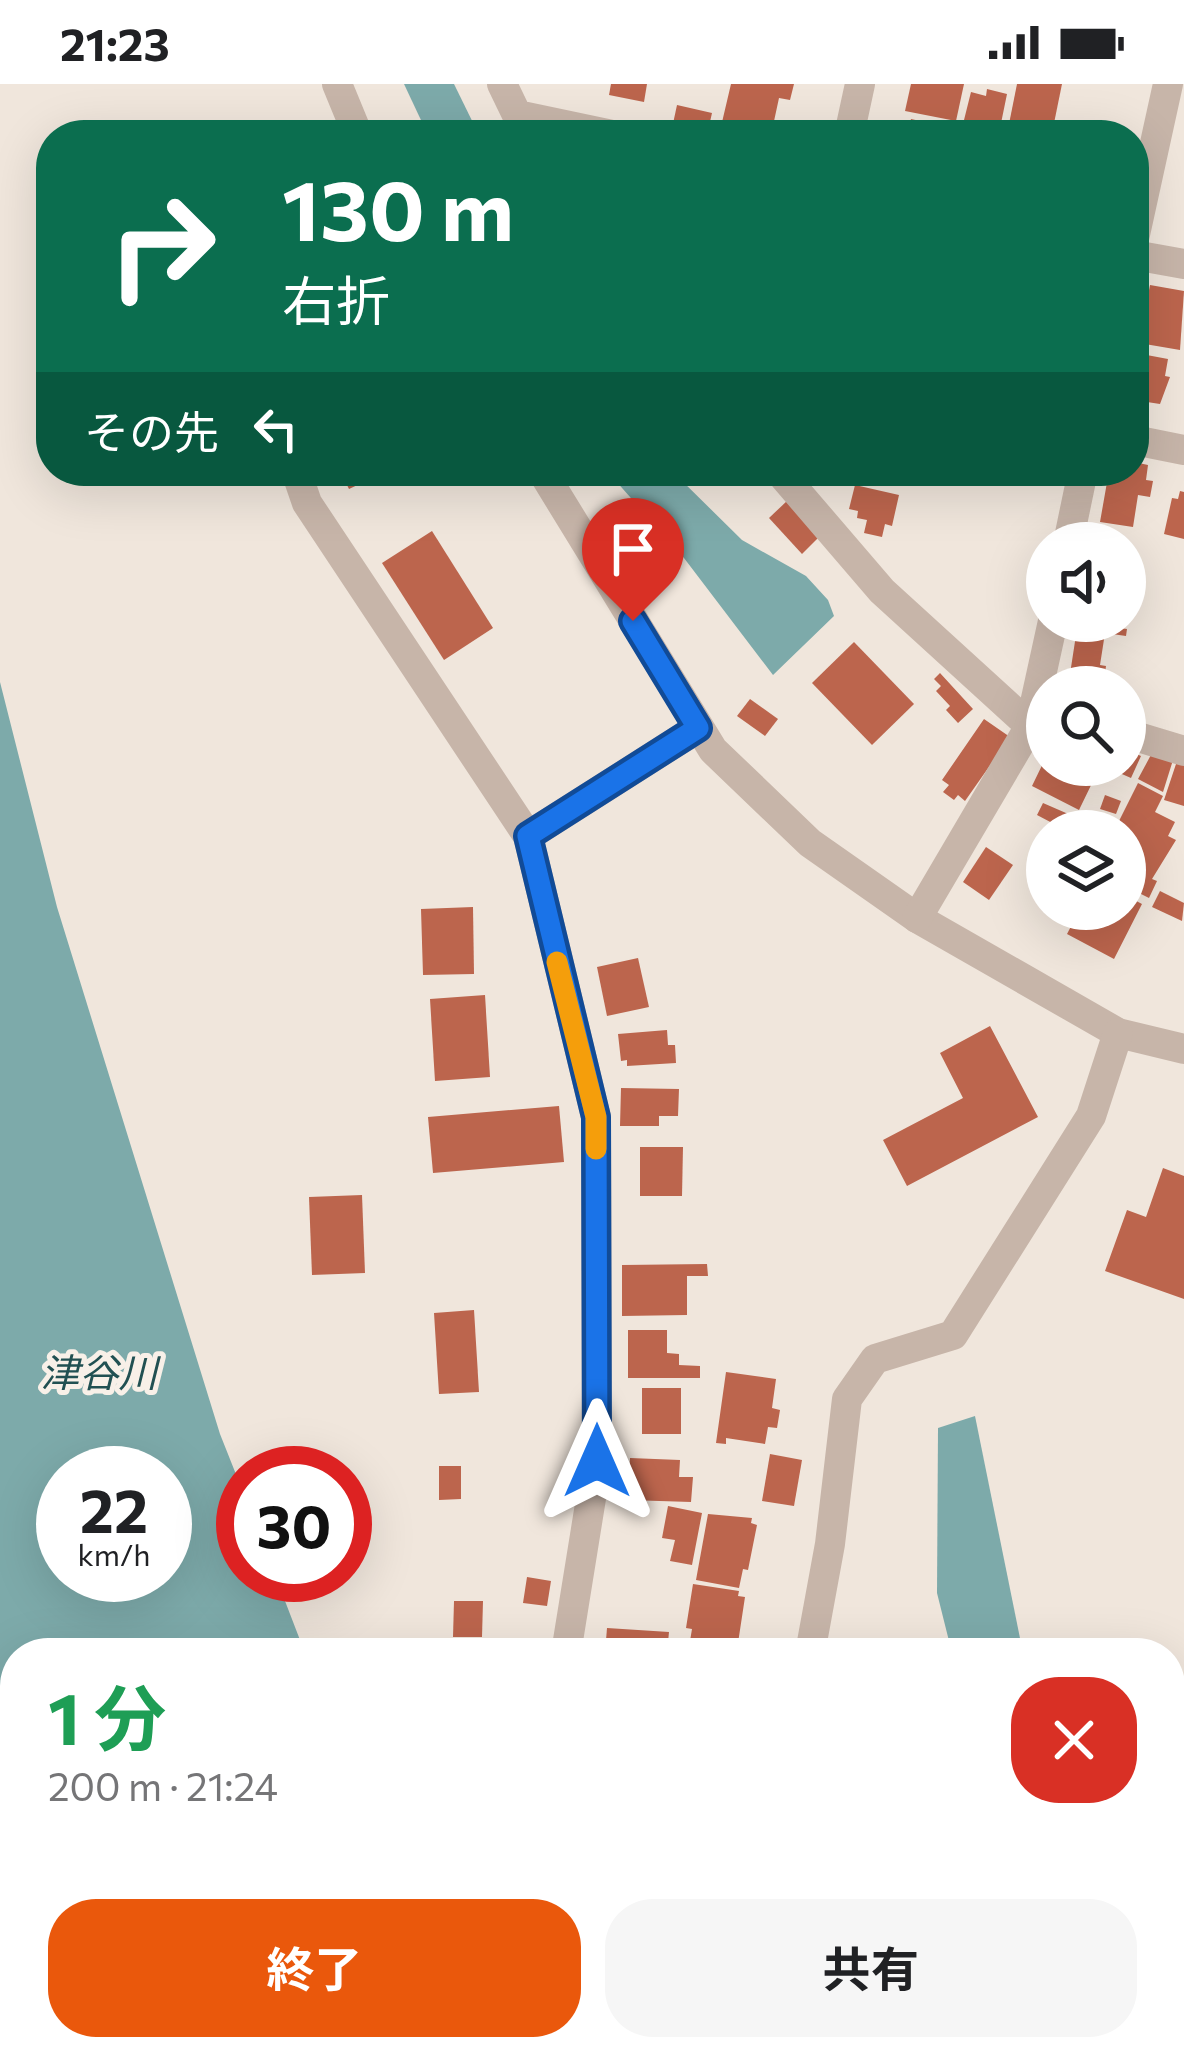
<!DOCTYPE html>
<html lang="ja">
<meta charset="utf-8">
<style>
:root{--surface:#fff;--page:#f6f6f6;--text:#202124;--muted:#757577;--accent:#ea580c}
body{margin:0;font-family:Commissioner,"Noto Sans JP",sans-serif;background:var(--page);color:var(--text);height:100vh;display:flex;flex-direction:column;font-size:45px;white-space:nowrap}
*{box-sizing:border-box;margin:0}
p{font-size:39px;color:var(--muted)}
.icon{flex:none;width:66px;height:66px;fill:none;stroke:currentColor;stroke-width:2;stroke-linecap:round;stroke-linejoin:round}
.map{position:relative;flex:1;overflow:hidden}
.sheet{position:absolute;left:0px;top:1554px;width:1185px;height:423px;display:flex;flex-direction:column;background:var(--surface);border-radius:48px 48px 0 0;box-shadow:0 12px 48px #0002}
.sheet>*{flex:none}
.guide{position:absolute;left:36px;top:36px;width:1113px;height:366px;border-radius:48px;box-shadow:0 12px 48px #0002;background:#0b6e4f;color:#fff;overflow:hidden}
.buttons{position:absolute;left:1026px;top:438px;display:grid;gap:24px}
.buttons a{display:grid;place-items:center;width:120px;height:120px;border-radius:50%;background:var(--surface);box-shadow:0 12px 48px #0002;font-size:60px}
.speed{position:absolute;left:36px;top:1362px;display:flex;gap:24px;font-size:60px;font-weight:700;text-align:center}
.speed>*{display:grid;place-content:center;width:156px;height:156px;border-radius:50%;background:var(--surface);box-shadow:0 12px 48px #0002;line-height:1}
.speed small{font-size:30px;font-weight:400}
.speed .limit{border:18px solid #d22;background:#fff;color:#111}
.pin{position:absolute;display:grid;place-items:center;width:102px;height:102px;color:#fff;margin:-123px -51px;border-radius:50% 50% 50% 0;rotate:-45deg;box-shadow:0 0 12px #0007}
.pin .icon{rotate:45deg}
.me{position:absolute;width:132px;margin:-66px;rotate:0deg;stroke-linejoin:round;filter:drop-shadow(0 0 9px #0008)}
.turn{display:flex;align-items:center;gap:42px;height:252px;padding:0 48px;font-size:54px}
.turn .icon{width:156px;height:156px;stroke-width:2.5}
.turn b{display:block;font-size:84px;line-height:102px}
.then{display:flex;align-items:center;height:114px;padding:0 48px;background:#0003;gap:24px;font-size:45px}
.round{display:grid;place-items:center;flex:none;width:126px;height:126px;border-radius:48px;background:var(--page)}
.overview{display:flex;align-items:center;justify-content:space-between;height:204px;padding:0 48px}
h1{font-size:72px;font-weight:700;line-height:90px;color:#1e9e55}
.primary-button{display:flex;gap:24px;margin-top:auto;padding:24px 48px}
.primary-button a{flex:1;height:138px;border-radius:48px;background:var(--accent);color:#fff;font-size:48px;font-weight:700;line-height:138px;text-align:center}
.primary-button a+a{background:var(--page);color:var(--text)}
.status{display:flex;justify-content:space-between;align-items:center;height:84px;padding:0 60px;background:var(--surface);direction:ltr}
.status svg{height:33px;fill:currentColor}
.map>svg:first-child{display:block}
</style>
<div class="status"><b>21:23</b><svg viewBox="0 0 49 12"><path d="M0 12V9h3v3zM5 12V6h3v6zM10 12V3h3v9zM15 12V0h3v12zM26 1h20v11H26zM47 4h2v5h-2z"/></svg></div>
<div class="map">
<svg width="1184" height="1976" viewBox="0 0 1184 1976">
<rect width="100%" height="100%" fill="#f0e6dc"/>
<g fill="#7daaaa" fill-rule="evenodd">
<path d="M 404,0 L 454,0 L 479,51 L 428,51 Z"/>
<path d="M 607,387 L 672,387 L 742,456 L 806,492 L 828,516 L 834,532 L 773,591 L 684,474 Z"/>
<path d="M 0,598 L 57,823 L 220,1350 L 243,1408 L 243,1491 L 275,1491 L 305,1569 L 15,1569 L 15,1797 L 0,1753 ZM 63,1389 L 165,1389 L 165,1491 L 63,1491 Z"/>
<path d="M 975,1332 L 1023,1569 L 952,1569 L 937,1509 L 938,1344 Z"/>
<path d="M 75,1962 L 462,1962 L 467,1976 L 80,1976 Z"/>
</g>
<g fill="#bc654d">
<path d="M 611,0 L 647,0 L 644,18 L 609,11 Z"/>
<path d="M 731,0 L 794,0 L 790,16 L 779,14 L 771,51 L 719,51 Z"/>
<path d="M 911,0 L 964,0 L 956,37 L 905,27 Z"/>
<path d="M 1017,0 L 1062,0 L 1052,49 L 1009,40 Z"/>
<path d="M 987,5 L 1007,10 L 999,49 L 963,40 L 971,8 L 986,12 Z"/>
<path d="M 677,21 L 712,29 L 707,51 L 671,49 Z"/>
<path d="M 911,35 L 961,46 L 960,51 L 907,51 Z"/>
<path d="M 1150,201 L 1184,207 L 1180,266 L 1139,259 Z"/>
<path d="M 1136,269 L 1168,275 L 1165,292 L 1170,293 L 1160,320 L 1134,316 Z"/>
<path d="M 1134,378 L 1148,381 L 1146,396 L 1153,397 L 1150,413 L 1138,411 L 1133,443 L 1100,438 L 1109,387 L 1134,387 Z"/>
<path d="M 340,387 L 387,387 L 349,405 Z"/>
<path d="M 855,401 L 899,411 L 892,442 L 885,440 L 882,453 L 864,449 L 867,436 L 857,434 L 858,427 L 849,425 Z"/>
<path d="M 1180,407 L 1184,408 L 1184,455 L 1164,450 L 1172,414 L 1178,415 Z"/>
<path d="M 788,416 L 821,451 L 802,470 L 769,434 Z"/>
<path d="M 432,447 L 493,544 L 444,576 L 382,479 Z"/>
<path d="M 1078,538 L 1127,545 L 1126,552 L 1105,549 L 1100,581 L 1106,582 L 1103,603 L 1068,603 Z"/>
<path d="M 854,558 L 914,620 L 872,661 L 812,599 Z"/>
<path d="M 940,589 L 973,625 L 958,639 L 946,626 L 950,622 L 936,607 L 941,602 L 934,595 Z"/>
<path d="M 750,615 L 778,635 L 765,652 L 737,632 Z"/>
<path d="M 984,635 L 1010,653 L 965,717 L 958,711 L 954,716 L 943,708 L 949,701 L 942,696 Z"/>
<path d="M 1125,665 L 1141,672 L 1131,694 L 1101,681 L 1125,681 Z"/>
<path d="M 1152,669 L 1173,676 L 1163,708 L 1138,695 Z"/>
<path d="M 1047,671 L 1047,681 L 1092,681 L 1088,689 L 1095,693 L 1079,726 L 1032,702 Z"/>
<path d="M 1177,677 L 1184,679 L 1184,722 L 1164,716 Z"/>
<path d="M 1138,699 L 1163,712 L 1155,728 L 1175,738 L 1168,752 L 1176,756 L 1152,795 L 1157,797 L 1149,814 L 1125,802 L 1125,747 L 1114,747 Z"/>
<path d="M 1105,711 L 1121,717 L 1116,730 L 1100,725 Z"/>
<path d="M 1043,719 L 1089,739 L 1085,747 L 1053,747 L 1056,741 L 1037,731 Z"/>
<path d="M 986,763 L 1013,781 L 989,816 L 963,798 Z"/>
<path d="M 1160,807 L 1184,819 L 1182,837 L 1152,823 Z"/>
<path d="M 1125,811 L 1142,820 L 1114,875 L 1067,850 L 1080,825 L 1125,825 Z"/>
<path d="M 473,823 L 474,890 L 423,891 L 421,825 Z"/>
<path d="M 638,874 L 649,923 L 607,932 L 597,883 Z"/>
<path d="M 485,911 L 490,993 L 435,997 L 430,915 Z"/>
<path d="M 990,942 L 1038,1033 L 907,1102 L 883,1056 L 963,1014 L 940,969 Z"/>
<path d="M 667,946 L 668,961 L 675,961 L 676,979 L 627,982 L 627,976 L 621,977 L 618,950 Z"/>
<path d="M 621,1004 L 679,1005 L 678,1032 L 659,1032 L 659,1042 L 620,1042 Z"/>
<path d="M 559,1022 L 564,1078 L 433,1089 L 428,1033 Z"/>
<path d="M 640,1063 L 683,1063 L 682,1112 L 640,1112 Z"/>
<path d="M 1163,1084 L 1184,1092 L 1184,1215 L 1105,1187 L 1127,1126 L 1146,1133 Z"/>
<path d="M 362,1111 L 365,1189 L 312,1191 L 309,1113 Z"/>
<path d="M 707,1180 L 708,1192 L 687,1192 L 687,1231 L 622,1232 L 622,1181 Z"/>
<path d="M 474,1226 L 479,1308 L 439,1310 L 434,1229 Z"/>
<path d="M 628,1246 L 667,1246 L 667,1269 L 679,1270 L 679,1281 L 700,1282 L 700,1294 L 628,1294 Z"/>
<path d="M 726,1288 L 776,1295 L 772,1324 L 780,1326 L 777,1344 L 768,1343 L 765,1360 L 726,1354 L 726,1360 L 716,1359 Z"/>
<rect x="642" y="1304" width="39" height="46"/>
<path d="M 770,1370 L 802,1376 L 794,1422 L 762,1417 Z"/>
<path d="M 630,1374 L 680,1376 L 679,1393 L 693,1393 L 691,1418 L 628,1416 Z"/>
<path d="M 439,1382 L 461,1382 L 461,1415 L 439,1416 Z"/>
<path d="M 668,1422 L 702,1429 L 692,1481 L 670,1477 L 675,1456 L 662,1454 Z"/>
<path d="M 708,1430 L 752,1434 L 751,1439 L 757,1441 L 748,1486 L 743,1485 L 739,1504 L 696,1496 Z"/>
<path d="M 527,1493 L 551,1497 L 547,1522 L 523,1519 Z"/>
<path d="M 693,1500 L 739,1507 L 738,1512 L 745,1513 L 738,1559 L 731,1557 L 729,1569 L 688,1569 L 692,1545 L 686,1544 Z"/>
<path d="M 454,1517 L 483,1517 L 482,1553 L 453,1553 Z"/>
<path d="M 607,1544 L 669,1548 L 667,1569 L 605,1569 Z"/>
</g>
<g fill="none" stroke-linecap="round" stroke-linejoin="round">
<g stroke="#c7b5a9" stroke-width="30">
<path d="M 337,0 L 358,51"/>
<path d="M 502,0 L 517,31 L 612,51"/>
<path d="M 849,51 L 860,0"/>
<path d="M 1134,155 L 1168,0"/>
<path d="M 1134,171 L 1184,180"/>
<path d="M 1134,356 L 1184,366"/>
<path d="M 296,387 L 307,419 L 528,752 L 596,1033 L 597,1377 L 566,1569"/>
<path d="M 542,387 L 713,666 L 810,759 L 917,834 L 1118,949 L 1184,965"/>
<path d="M 779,387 L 882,507 L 1030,642"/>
<path d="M 1068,459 L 1083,387"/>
<path d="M 1125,649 L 1184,667"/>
<path d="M 528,752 L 698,644"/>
<path d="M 917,834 L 1030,642 L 1053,537"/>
<path d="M 810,1569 L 830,1460 L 847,1315 L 875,1275 L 953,1251 L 1091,1032 L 1118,949"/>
<path d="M 1170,1796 L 1184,1799"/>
<path d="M 0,1932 L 8,1976"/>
<path d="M 34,1976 L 77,1962"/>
</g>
</g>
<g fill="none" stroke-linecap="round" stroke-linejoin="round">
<defs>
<path id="route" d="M 597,1377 L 596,1033 L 528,752 L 698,644 L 633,537"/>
</defs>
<use href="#route" stroke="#114b97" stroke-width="30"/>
<use href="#route" stroke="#1a73e8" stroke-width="21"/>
<path stroke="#f59e0b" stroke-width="21" d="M 557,878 L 596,1033 L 596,1065"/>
</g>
<g text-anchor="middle" stroke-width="10" stroke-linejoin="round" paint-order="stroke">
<g font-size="39" font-style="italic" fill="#215052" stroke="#f8f0e8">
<text x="99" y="1303">津谷川</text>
</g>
</g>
</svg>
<div class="buttons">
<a><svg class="icon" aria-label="sound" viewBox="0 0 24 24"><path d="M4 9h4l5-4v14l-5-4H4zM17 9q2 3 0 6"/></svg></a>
<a><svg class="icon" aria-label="search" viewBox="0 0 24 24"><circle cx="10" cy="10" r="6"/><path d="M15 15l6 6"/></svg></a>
<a><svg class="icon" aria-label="layers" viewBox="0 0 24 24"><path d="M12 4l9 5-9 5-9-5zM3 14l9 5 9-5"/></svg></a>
</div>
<div class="speed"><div>22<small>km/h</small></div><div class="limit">30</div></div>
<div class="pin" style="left:633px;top:537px;background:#d93025"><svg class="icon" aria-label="arrive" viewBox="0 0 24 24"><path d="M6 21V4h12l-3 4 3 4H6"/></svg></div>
<svg class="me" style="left:597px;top:1377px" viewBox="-20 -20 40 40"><path d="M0-17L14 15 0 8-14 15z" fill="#1a73e8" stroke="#fff" stroke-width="4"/></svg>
<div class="guide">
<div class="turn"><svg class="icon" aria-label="right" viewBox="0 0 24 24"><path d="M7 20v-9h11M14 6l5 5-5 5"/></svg><div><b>130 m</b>右折</div></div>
<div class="then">その先<svg class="icon" aria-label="left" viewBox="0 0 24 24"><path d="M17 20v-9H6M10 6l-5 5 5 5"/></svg></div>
</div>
<section class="sheet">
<div class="overview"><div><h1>1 分</h1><p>200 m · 21:24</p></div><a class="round" style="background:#d93025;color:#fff"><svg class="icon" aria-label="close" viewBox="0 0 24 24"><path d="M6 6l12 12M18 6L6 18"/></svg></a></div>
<div class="primary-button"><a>終了</a><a>共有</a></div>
</section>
</div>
